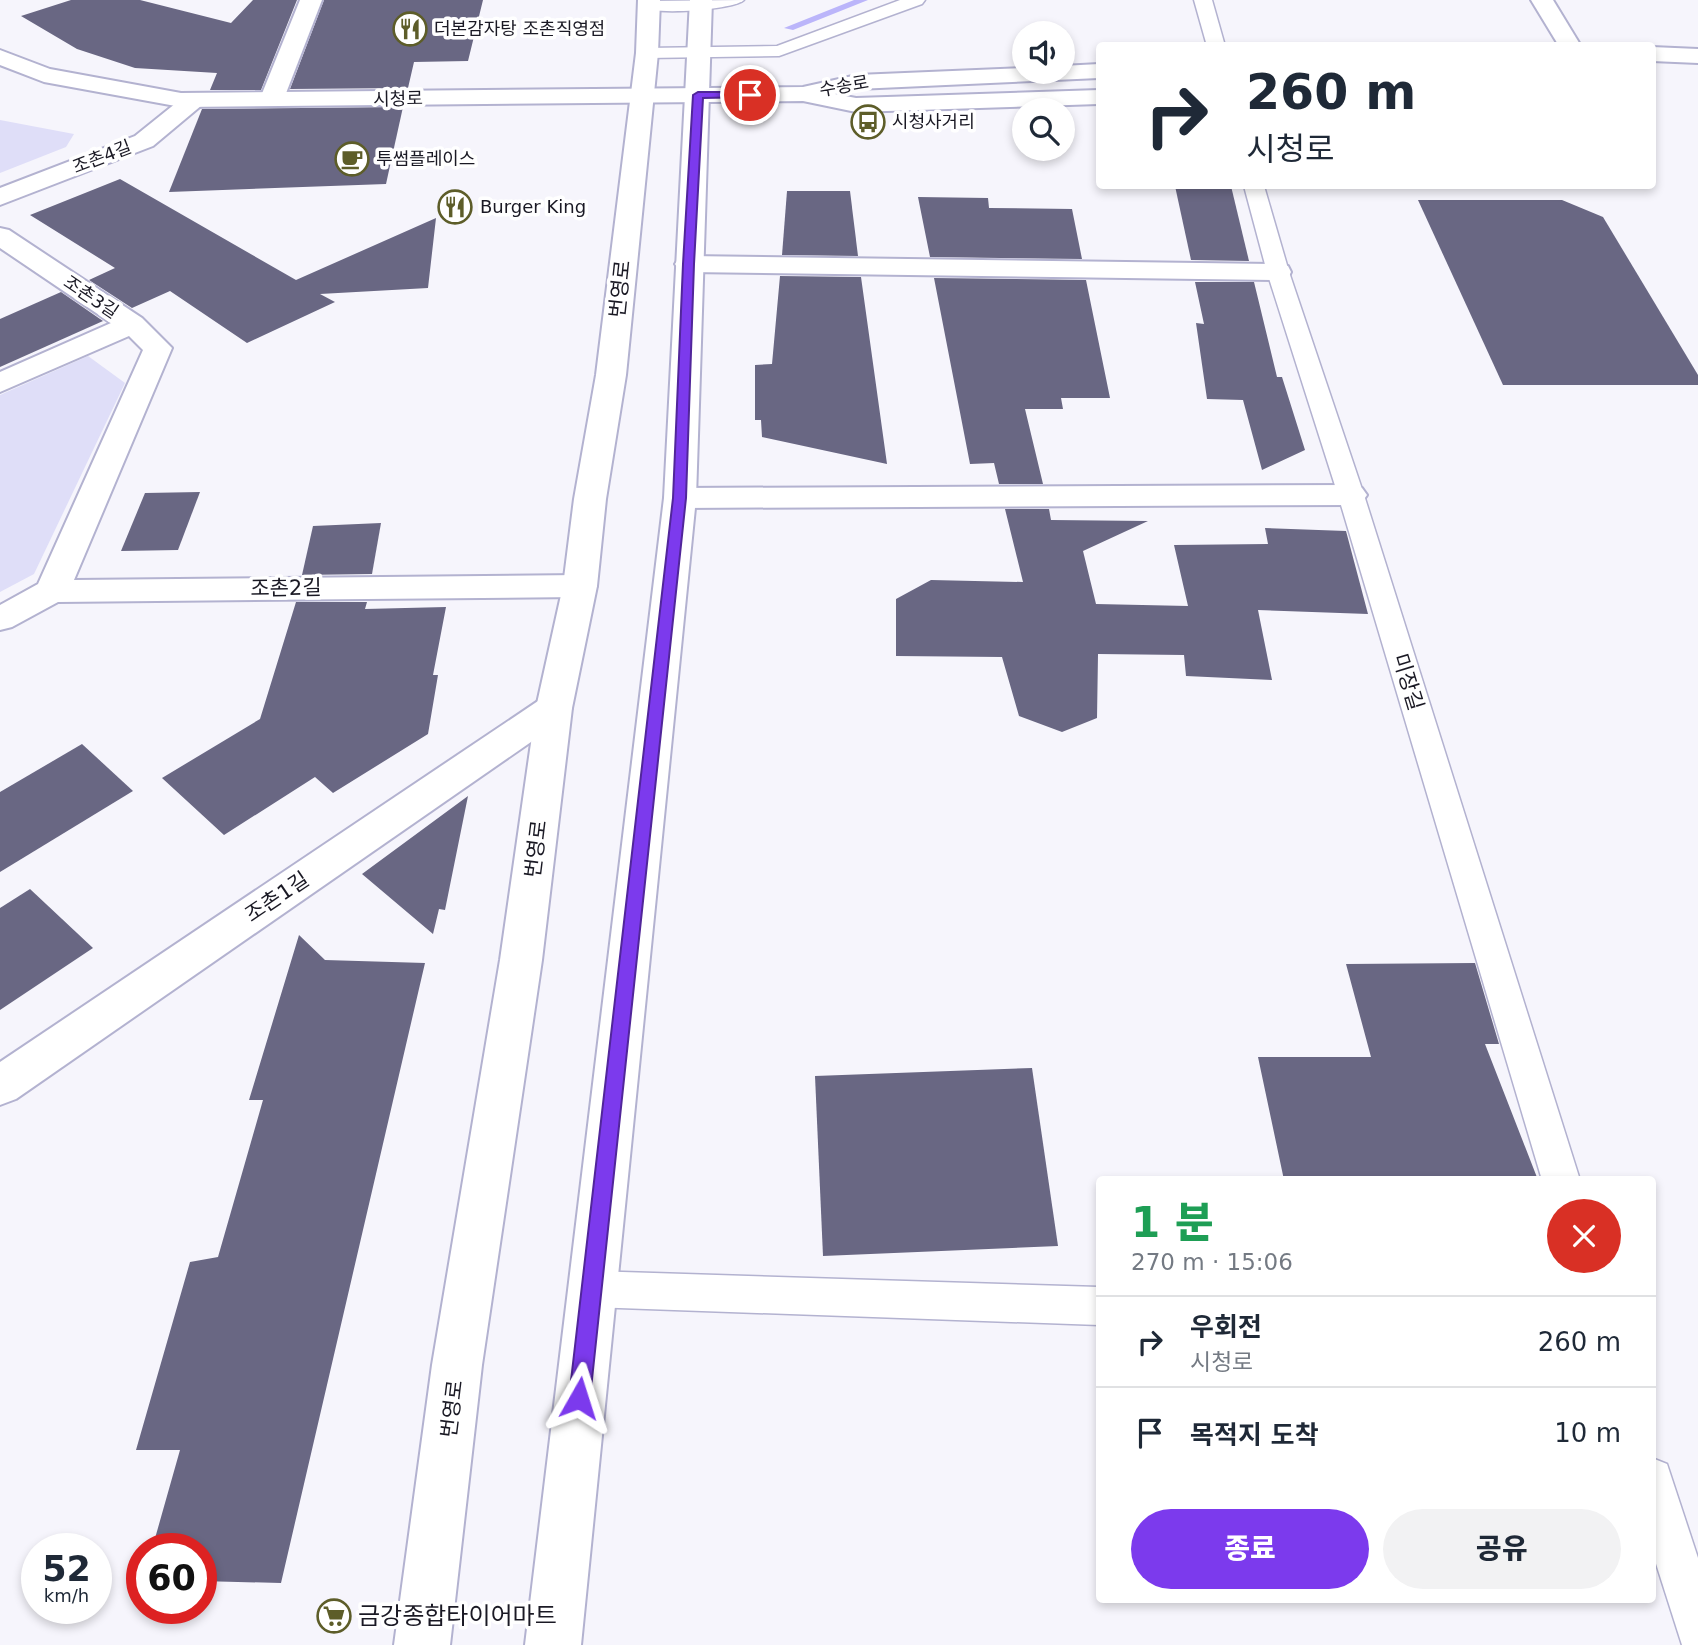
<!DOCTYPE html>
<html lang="ko">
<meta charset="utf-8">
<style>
:root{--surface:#fff;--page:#f2f2f3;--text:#1f2937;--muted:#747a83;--line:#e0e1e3;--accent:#7c3aed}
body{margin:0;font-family:"DejaVu Sans","Noto Sans KR",sans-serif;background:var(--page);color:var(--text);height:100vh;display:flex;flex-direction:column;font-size:26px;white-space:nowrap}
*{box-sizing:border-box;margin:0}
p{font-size:23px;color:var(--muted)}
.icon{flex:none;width:38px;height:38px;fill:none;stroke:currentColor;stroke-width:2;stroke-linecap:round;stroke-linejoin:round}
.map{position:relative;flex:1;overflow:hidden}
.panel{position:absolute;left:1096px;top:1176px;width:560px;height:427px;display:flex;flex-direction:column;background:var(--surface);border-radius:7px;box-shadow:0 4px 10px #0003}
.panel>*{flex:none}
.hud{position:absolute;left:1096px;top:42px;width:560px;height:147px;border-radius:7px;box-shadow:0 4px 10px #0003;background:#fff;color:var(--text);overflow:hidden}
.buttons{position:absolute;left:1012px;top:21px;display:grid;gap:14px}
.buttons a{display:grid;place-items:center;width:63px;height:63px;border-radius:50%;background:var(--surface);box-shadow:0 4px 10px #0003;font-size:35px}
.speed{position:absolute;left:21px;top:1533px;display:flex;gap:14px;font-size:35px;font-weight:700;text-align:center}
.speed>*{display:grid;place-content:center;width:91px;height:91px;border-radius:50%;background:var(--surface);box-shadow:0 4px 10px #0003;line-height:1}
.speed small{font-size:18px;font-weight:400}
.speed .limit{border:10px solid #d22;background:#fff;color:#111}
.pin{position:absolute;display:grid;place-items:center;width:60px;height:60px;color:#fff;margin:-30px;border:4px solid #fff;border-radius:50%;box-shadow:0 2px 7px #0007}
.me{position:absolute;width:77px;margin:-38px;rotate:6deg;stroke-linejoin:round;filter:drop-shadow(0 0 5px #0008)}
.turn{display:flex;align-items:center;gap:24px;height:147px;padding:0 35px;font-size:32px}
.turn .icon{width:91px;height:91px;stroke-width:2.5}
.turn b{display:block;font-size:49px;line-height:60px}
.round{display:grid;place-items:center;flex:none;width:74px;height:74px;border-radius:37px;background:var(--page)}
.headline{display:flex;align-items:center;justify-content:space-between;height:119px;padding:0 35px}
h1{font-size:42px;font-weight:800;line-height:52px;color:#1e9e55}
.action{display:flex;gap:14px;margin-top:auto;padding:14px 35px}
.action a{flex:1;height:80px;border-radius:42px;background:var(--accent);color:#fff;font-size:28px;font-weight:800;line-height:80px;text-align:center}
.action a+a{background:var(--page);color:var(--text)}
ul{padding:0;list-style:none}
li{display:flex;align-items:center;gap:21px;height:91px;padding:0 35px;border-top:2px solid var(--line)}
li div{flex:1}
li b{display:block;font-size:26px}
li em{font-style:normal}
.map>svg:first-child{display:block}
</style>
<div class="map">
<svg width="1698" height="1645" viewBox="0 0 1698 1645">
<rect width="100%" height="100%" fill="#f6f5fc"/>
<g fill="#dfdef8">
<path d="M 0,120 L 74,134 L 66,147 L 0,173 Z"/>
<path d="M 88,356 L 125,383 L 34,574 L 0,592 L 0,395 Z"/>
</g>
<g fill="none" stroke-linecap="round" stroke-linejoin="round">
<path fill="#bbb5fa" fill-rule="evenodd" d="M 854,0 L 868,0 L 793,30 L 784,28 Z"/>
</g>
<g fill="#696783">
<path d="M 71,0 L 140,0 L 231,23 L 253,0 L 297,0 L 261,90 L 210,90 L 217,73 L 135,68 L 77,49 L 21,16 Z"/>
<path d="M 324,0 L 483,0 L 468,61 L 414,62 L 408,88 L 290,89 Z"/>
<path d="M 403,107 L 386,184 L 169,192 L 202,109 Z"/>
<path d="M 120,179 L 296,280 L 436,218 L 428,288 L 320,294 L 335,302 L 247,343 L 170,291 L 132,308 L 89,280 L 115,268 L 30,215 Z"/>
<path d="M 1175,186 L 1231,186 L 1249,261 L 1191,260 Z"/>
<path d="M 787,191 L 850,191 L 858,256 L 782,255 Z"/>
<path d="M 918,197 L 988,198 L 989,208 L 1072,209 L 1082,259 L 930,257 Z"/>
<path d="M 1418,200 L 1562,200 L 1603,217 L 1698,375 L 1698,385 L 1503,385 Z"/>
<path d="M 780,276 L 861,277 L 887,464 L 762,437 L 761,420 L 755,420 L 755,365 L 772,364 Z"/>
<path d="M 934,278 L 1086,280 L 1110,398 L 1061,398 L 1063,409 L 1025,409 L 1043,484 L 999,484 L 994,463 L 970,464 Z"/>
<path d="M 1195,282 L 1254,282 L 1277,377 L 1282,377 L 1305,450 L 1262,470 L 1243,400 L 1207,399 L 1196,323 L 1204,324 Z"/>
<path d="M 61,292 L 103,321 L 0,367 L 0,319 Z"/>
<path d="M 200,492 L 178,550 L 121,551 L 145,493 Z"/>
<path d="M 1005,509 L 1049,509 L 1051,520 L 1148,521 L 1083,551 L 1096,604 L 1188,606 L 1174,545 L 1268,544 L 1265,528 L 1346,531 L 1368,614 L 1258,610 L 1272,680 L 1186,676 L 1184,655 L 1098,654 L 1097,718 L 1062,732 L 1019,716 L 1002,657 L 896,656 L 896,599 L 931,580 L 1023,582 Z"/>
<path d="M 381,523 L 372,574 L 302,575 L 313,526 Z"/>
<path d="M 296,602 L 367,602 L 365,609 L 446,607 L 433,675 L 438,675 L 428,734 L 333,793 L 315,777 L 224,835 L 162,778 L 260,719 Z"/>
<path d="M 82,744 L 133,791 L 0,872 L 0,792 Z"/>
<path d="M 468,796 L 445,910 L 439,909 L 433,934 L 362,874 Z"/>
<path d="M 30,889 L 93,948 L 0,1010 L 0,908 Z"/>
<path d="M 299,935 L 325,960 L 425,963 L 281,1583 L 201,1581 L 201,1549 L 152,1549 L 180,1450 L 136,1450 L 190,1262 L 218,1257 L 263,1100 L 249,1100 Z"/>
<path d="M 1475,963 L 1499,1044 L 1485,1044 L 1538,1180 L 1284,1180 L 1258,1057 L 1371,1057 L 1346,964 Z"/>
<path d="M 1032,1068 L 1058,1246 L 823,1256 L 815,1076 Z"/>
</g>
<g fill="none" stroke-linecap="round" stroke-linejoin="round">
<defs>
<g id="lane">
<path d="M 744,0 C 734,10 649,16 640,6 L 649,1 Z"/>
<path d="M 900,0 L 925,0 L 922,4 L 779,56 L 647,58 L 638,53 L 647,48 L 777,46 Z"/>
<path d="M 1194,0 L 1212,0 L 1225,46 L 1207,46 Z"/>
<path d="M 1244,186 L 1264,186 L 1289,272 L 1364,495 L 1580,1180 L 1542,1180 L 1338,495 L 1267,272 Z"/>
<path d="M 591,1271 L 1099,1287 L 1099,1325 L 591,1307 L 577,1302 L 571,1289 L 577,1276 Z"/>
<path d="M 1652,1458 L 1667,1464 L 1698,1558 L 1698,1645 L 1682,1645 L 1652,1551 Z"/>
</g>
<g id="street">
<path d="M 300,0 L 322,0 L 283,101 L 279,106 L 263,106 L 259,101 Z"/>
<path d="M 1531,0 L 1553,0 L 1581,46 L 1559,46 Z"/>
<path d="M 194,93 L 202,95 L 206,100 L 202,105 L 153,146 L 0,205 L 0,188 L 135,136 L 186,95 Z"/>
<path d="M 0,228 L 9,230 L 142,318 L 172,348 L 74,580 L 580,575 L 592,578 L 597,586 L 592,594 L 580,597 L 58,602 L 12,627 L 0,630 L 0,605 L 38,584 L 143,350 L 129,336 L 0,392 L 0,372 L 111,323 L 0,248 Z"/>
<path d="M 688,256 L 1278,264 L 1288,266 L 1291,272 L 1288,278 L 1278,280 L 688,272 L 679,270 L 675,264 L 679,258 Z"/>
<path d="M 1351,485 L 1362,488 L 1367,495 L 1362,502 L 1351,505 L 680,508 L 669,505 L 664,498 L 669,491 L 680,488 Z"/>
<path d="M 554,695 L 567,699 L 572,708 L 567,717 L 16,1099 L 0,1105 L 0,1062 L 541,699 Z"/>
</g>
<g id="secondary">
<path d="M 1652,47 L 1698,49 L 1698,63 L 1652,61 Z"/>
<path d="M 0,50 L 50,69 L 181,93 L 803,87 L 857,75 L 1024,68 L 1024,72 L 1062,72 L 1062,66 L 1099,64 L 1099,78 L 857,89 L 835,94 L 856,98 L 1099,90 L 1099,104 L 856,112 L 803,101 L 181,107 L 44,82 L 0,65 Z"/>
</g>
<g id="primary">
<path d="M 638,0 L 660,0 L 658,53 L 626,375 L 606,499 L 597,586 L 572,708 L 542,960 L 482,1365 L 450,1645 L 394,1645 L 432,1365 L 500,960 L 536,708 L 563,586 L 574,499 L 596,375 L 636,53 Z"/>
<path d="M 690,0 L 712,0 L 696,498 L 581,1645 L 525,1645 L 664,498 Z"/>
</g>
</defs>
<use href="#lane" stroke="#b3b2d0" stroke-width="3"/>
<use href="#street" stroke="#b3b2d0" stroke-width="4"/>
<use href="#secondary" stroke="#b3b2d0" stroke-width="4"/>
<use href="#primary" stroke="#b3b2d0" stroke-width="4"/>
<use href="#lane" fill="#fff" fill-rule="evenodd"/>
<use href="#street" fill="#fff" fill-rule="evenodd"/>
<use href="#secondary" fill="#fff" fill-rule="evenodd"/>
<use href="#primary" fill="#fff" fill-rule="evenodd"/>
</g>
<path fill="#7c3aed" stroke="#51269a" stroke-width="2" d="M 750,92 L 755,95 L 754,97 L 703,98 L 694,264 L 686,498 L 590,1398 L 587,1405 L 579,1408 L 572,1405 L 569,1398 L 673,498 L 683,264 L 693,95 L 698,92 Z"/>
<defs>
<symbol id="restaurant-ring" viewBox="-11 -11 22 22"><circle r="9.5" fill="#fff" stroke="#5d5d29" stroke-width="1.5"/><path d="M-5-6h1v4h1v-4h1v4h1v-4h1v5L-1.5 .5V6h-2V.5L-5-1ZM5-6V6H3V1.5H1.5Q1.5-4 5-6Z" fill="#5d5d29"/></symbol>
<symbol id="bus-ring" viewBox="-11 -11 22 22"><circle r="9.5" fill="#fff" stroke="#5d5d29" stroke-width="1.5"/><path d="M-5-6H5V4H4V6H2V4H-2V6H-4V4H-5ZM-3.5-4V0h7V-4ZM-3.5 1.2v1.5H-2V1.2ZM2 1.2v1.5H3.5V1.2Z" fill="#5d5d29"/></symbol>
<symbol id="cafe-ring" viewBox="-11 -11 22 22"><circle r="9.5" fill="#fff" stroke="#5d5d29" stroke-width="1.5"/><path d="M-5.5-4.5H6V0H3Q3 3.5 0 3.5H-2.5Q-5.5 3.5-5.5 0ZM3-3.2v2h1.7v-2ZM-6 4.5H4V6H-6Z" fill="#5d5d29"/></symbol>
<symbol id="supermarket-ring" viewBox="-11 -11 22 22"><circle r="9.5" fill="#fff" stroke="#5d5d29" stroke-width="1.5"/><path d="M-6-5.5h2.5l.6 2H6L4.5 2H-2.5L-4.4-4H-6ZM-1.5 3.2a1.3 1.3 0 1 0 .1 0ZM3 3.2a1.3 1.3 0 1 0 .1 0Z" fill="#5d5d29"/></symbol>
</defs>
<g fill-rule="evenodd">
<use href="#restaurant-ring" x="391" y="10" width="38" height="38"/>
<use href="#bus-ring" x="849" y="103" width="38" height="38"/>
<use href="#cafe-ring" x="333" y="140" width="38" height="38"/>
<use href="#restaurant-ring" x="436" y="188" width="38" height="38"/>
<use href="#supermarket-ring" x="315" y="1597" width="38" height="38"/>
</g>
<g text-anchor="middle" stroke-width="7" stroke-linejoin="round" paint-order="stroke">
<g font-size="18" fill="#1a1924" stroke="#fff" text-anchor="start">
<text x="434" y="35">더본감자탕 조촌직영점</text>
<text x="892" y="128">시청사거리</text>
<text x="376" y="165">투썸플레이스</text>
<text x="480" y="213">Burger King</text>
</g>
<g font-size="18" fill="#1a1924" stroke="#fff">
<text transform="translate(844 86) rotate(-10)" y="6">수송로</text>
<text transform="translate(398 99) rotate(-1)" y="6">시청로</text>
<text transform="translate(102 157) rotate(-21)" y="6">조촌4길</text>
<text transform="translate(91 297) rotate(34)" y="6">조촌3길</text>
</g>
<g font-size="21" fill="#1a1924" stroke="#fff">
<text transform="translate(620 289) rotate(-84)" y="7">번영로</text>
<text transform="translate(286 588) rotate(-1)" y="7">조촌2길</text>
<text transform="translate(1408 682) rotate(73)" y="7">미장길</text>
<text transform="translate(536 849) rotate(-83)" y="7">번영로</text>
<text transform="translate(277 897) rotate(-34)" y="7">조촌1길</text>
<text transform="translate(452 1409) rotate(-83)" y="7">번영로</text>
</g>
<g font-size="24" fill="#1a1924" stroke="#fff" text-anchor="start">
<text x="358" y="1624">금강종합타이어마트</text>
</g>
</g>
</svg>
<div class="buttons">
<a><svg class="icon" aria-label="sound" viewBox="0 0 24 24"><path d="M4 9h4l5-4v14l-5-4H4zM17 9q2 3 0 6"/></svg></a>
<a><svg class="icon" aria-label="search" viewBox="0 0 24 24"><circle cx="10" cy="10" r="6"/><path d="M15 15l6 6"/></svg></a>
</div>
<div class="speed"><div>52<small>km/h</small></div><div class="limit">60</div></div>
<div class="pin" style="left:750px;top:95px;background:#d93025"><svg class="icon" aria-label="arrive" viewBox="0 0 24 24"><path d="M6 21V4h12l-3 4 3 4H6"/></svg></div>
<svg class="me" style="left:579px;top:1398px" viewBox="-20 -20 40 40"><path d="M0-17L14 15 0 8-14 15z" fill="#7c3aed" stroke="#fff" stroke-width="4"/></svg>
<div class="hud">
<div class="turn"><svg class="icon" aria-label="right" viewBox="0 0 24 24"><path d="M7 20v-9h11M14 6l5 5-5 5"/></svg><div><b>260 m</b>시청로</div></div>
</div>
<section class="panel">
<div class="headline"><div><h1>1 분</h1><p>270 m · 15:06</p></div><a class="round" style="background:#d93025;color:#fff"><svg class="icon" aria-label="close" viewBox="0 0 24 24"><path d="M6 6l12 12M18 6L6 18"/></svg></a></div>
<ul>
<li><svg class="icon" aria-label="right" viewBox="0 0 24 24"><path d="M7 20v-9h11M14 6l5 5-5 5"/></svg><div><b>우회전</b><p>시청로</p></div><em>260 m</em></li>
<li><svg class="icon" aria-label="arrive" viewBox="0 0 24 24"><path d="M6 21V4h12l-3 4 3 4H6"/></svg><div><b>목적지 도착</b></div><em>10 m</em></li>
</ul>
<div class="action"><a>종료</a><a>공유</a></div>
</section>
</div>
